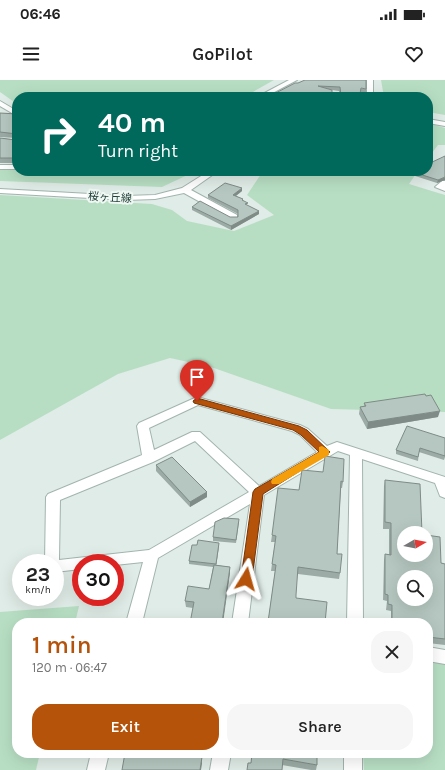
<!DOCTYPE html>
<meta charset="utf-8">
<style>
:root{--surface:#fff;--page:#f6f6f6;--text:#222;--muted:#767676;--accent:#b45309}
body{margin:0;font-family:Karla,"Noto Sans JP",sans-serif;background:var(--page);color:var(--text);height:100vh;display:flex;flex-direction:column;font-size:15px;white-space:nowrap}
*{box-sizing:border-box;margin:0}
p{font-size:13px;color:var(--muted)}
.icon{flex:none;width:22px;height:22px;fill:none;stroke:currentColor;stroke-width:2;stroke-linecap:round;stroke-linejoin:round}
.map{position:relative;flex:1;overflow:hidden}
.drawer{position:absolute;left:12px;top:538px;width:421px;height:140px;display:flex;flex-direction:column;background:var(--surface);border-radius:16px;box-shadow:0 4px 16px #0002}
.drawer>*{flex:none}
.hud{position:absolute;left:12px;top:12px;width:421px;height:84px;border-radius:16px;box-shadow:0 4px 16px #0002;background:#00695c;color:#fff;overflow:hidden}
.needle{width:26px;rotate:81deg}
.buttons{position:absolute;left:397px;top:446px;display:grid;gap:8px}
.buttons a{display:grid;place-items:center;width:36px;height:36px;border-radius:50%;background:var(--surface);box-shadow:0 4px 16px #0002;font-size:20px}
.speed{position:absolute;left:12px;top:474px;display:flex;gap:8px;font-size:20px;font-weight:700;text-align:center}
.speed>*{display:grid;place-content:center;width:52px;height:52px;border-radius:50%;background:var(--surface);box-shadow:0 4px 16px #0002;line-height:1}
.speed small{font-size:10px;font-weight:400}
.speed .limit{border:6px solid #d22;background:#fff;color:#111}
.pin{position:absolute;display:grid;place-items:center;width:34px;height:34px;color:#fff;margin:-41px -17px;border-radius:50% 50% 50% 0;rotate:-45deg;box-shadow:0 0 4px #0007}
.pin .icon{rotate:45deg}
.me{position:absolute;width:44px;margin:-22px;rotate:8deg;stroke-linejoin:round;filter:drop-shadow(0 0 3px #0008)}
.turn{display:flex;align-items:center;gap:14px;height:84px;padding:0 20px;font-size:18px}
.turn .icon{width:52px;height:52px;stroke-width:2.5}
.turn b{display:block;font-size:28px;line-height:34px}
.round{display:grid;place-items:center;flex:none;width:42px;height:42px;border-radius:16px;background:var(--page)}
.headline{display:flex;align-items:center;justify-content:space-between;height:68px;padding:0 20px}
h1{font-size:24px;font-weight:600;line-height:30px;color:var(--accent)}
.primary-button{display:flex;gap:8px;margin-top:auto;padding:8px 20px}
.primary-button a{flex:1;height:46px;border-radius:16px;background:var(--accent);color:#fff;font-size:16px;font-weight:600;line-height:46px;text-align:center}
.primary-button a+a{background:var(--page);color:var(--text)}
.status{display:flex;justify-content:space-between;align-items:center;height:28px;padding:0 20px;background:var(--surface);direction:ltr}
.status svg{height:11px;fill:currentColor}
header{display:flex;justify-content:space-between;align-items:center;height:52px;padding:0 20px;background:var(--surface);font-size:18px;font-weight:600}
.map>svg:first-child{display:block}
</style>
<div class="status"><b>06:46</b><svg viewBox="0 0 49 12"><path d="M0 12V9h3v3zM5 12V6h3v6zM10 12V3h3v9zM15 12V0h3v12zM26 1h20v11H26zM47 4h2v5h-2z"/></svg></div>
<header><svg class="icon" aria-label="menu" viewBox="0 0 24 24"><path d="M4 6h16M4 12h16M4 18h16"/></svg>GoPilot<svg class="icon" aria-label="heart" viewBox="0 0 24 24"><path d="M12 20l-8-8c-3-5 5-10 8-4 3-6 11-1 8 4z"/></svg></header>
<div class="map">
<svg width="445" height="690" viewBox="0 0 445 690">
<rect width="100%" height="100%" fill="#e0ece7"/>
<g fill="#b7dec3">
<path d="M 0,0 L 274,0 L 244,17 L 17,17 L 17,24 L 0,12 Z"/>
<path d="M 381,0 L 445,0 L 445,35 L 428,32 L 428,17 L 384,17 Z"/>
<path d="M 428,43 L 445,48 L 445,65 L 438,65 L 428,78 Z"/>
<path d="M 0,89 L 17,89 L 17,91 L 196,91 L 162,107 L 0,101 Z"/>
<path d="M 263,91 L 418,91 L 409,104 L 445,115 L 445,332 L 331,329 L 211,287 L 170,278 L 118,294 L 0,360 L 0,115 L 152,124 L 172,130 L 187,141 L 234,151 L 274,135 L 247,115 Z"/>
<path d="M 79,526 L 75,543 L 17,543 L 17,673 L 40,673 L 36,690 L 0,690 L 0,532 Z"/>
<path d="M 428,579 L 445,581 L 445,690 L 364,690 L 363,673 L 428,673 Z"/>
</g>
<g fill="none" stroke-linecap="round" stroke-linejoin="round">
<defs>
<g id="minor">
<path d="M 289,0 L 297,0 L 265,17 L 257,17 Z"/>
<rect x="367" y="0" width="6" height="17"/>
<path d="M 0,21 L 17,31 L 17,36 L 0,26 Z"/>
<path d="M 428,39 L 445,42 L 445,46 L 428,43 Z"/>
<rect x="0" y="85" width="17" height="4"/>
<path d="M 209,91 L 218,91 L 191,110 L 237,135 L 237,139 L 231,139 L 184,113 L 155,119 L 126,120 L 0,113 L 0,109 L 126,116 L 155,115 L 182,108 Z"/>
<path d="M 442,101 L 445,101 L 445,111 L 435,107 Z"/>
<path d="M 197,317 L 300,345 L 308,349 L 327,366 L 337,362 L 445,397 L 445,418 L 440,416 L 435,403 L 362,379 L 363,543 L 347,543 L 350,375 L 338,371 L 264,415 L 248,543 L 232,543 L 250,424 L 158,478 L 142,543 L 126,543 L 143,482 L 115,485 L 115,483 L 81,483 L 81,489 L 55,492 L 55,483 L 45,483 L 46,417 L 48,414 L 142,375 L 137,346 L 139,343 ZM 198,325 L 292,351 L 300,355 L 317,372 L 259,406 L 200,352 L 192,352 L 154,370 L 149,348 ZM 195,361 L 249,412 L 149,470 L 59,480 L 60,420 L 153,382 Z"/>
<path d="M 428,567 L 445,570 L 445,584 L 428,581 Z"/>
<path d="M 91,673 L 109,673 L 105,690 L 87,690 Z"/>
<path d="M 213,673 L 231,673 L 228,690 L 210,690 Z"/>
<rect x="344" y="673" width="18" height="17"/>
</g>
</defs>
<use href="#minor" stroke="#a2b4ae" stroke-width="2"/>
<use href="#minor" fill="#fff" fill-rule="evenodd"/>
</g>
<g fill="#9caba5">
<path d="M 298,3 L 366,9 L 366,12 L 360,12 L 360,17 L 340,17 L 339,11 L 332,10 Z"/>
<path d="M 0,33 L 17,34 L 17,83 L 0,83 L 0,58 L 16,60 L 16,58 L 0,57 Z"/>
<path d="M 413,92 L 445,100 L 437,103 L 412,95 Z"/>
<path d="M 242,111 L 236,116 L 243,119 L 243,120 L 248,126 L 259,131 L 259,134 L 231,150 L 192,130 L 192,127 L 230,137 L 238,137 L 238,134 L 208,118 L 208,115 Z"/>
<path d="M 364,323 L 438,337 L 367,349 L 359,334 L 360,327 L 364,326 Z"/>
<path d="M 445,358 L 445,377 L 444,380 L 419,372 L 418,381 L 396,374 L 396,370 Z"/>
<path d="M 156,385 L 207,412 L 207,417 L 190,427 L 156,391 Z"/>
<path d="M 302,390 L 343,402 L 342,408 L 341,408 L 337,474 L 340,493 L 339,499 L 298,494 L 268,542 L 275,491 L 271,491 L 275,462 L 271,462 L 272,455 L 299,410 Z"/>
<path d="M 385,400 L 404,453 L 441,483 L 445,484 L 445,565 L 428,563 L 428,543 L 391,543 L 391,531 L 386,530 L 387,521 L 383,520 L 384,480 L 385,474 L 389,475 L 389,449 L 383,449 L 384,406 Z"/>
<path d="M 239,442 L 236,463 L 213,461 L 213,457 Z"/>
<path d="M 219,463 L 216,485 L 230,487 L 230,493 L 193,528 L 186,527 L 185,521 L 209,509 L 213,487 L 189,484 L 189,481 L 197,465 Z"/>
<path d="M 252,673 L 317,685 L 316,690 L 311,690 L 282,685 L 251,683 Z"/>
</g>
<g fill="#7f8b86">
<path d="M 445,97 L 445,100 L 437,103 L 438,100 Z"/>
<path d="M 242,108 L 242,111 L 233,118 L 233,115 Z"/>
<path d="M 259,131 L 259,134 L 231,150 L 231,146 Z"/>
<path d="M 440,331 L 438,337 L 367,349 L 368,342 Z"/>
<path d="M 207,412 L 207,417 L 190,427 L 190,422 Z"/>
<path d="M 219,463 L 219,466 L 216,487 L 216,484 Z"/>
<path d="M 230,487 L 230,493 L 223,543 L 222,543 Z"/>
<path d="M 202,677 L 202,683 L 201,690 L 200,690 Z"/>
</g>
<g fill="#b5c7c0" stroke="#7f8b86" fill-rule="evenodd">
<path d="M 305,0 L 366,0 L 366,9 L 361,8 L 360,14 L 357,14 L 357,16 L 341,16 L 340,7 L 318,6 L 332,10 L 332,17 L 268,17 L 295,3 L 298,3 Z"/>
<path d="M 0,33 L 17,34 L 17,54 L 0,52 Z"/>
<path d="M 17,55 L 17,78 L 0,78 L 0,58 L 16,60 Z"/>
<path d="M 445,76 L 445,97 L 438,100 L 413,92 L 415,91 L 428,91 L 428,84 Z"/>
<path d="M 225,103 L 242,108 L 233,115 L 243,119 L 242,120 L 248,123 L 245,124 L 259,131 L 231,146 L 192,127 L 200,121 L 230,137 L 238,137 L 238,130 L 208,115 Z"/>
<path d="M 425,314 L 426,316 L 431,315 L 440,331 L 368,342 L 360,327 L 366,326 L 364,323 Z"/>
<path d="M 407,346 L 445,358 L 445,376 L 420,368 L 418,377 L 396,370 Z"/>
<path d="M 325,376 L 344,379 L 343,402 L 341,401 L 337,474 L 342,474 L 340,493 L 298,487 L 296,515 L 296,518 L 327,522 L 325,543 L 251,543 L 252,540 L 268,542 L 276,485 L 272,484 L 276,456 L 272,455 L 278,408 L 299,410 L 302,390 L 323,392 Z"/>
<path d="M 172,377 L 207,412 L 190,422 L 156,385 Z"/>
<path d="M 385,400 L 420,404 L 422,453 L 404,453 L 404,475 L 426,475 L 426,455 L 440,457 L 441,483 L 445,484 L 445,559 L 428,557 L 428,543 L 392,543 L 392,525 L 388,524 L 388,515 L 385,514 L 385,474 L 391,475 L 391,443 L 385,442 ZM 404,497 L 426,497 L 426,519 L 404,519 Z"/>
<path d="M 224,438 L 239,439 L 236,460 L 213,457 L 215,442 Z"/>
<path d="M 198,460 L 219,463 L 216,484 L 189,481 L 192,465 L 197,465 Z"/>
<path d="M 214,485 L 230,487 L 222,543 L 190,543 L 194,522 L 185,521 L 188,506 L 209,509 Z"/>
<path d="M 125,673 L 193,673 L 192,676 L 202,677 L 200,690 L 122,690 Z"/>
<path d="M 252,673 L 317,673 L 317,685 L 283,679 L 282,690 L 247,690 L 248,683 L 251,683 Z"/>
</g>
<path fill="#b45309" stroke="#753606" d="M 197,318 L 299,346 L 307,350 L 330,372 L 263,414 L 252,499 L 250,503 L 242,503 L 241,499 L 253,412 L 255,409 L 319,372 L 301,355 L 293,350 L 194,323 L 193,321 Z"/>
<path fill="#f59e0b" d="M 322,366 L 329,370 L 329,375 L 279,404 L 272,404 L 271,402 L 272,399 L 319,372 L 319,367 Z"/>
<g text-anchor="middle" stroke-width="4" stroke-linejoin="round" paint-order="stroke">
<g font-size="11" fill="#1f3d36" stroke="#f0f8f4">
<text transform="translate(110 117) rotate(3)" y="4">桜ヶ丘線</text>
</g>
</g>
</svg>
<div class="buttons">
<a><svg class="needle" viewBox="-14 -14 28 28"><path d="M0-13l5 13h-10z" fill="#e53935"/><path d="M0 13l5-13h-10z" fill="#767676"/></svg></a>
<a><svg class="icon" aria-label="search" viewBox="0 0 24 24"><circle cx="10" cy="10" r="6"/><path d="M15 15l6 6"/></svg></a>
</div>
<div class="speed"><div>23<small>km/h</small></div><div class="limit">30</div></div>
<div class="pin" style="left:197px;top:321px;background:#d93025"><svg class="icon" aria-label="arrive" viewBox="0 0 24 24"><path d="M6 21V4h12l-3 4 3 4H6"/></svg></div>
<svg class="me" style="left:246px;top:499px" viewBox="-20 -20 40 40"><path d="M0-17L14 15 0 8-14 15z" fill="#b45309" stroke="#fff" stroke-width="4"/></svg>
<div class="hud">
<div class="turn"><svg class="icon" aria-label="right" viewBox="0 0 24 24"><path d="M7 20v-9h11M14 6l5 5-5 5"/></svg><div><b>40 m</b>Turn right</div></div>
</div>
<section class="drawer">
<div class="headline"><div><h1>1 min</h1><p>120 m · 06:47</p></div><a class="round"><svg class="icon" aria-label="close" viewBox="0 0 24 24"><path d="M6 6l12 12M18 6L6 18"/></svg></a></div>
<div class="primary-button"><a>Exit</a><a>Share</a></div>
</section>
</div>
